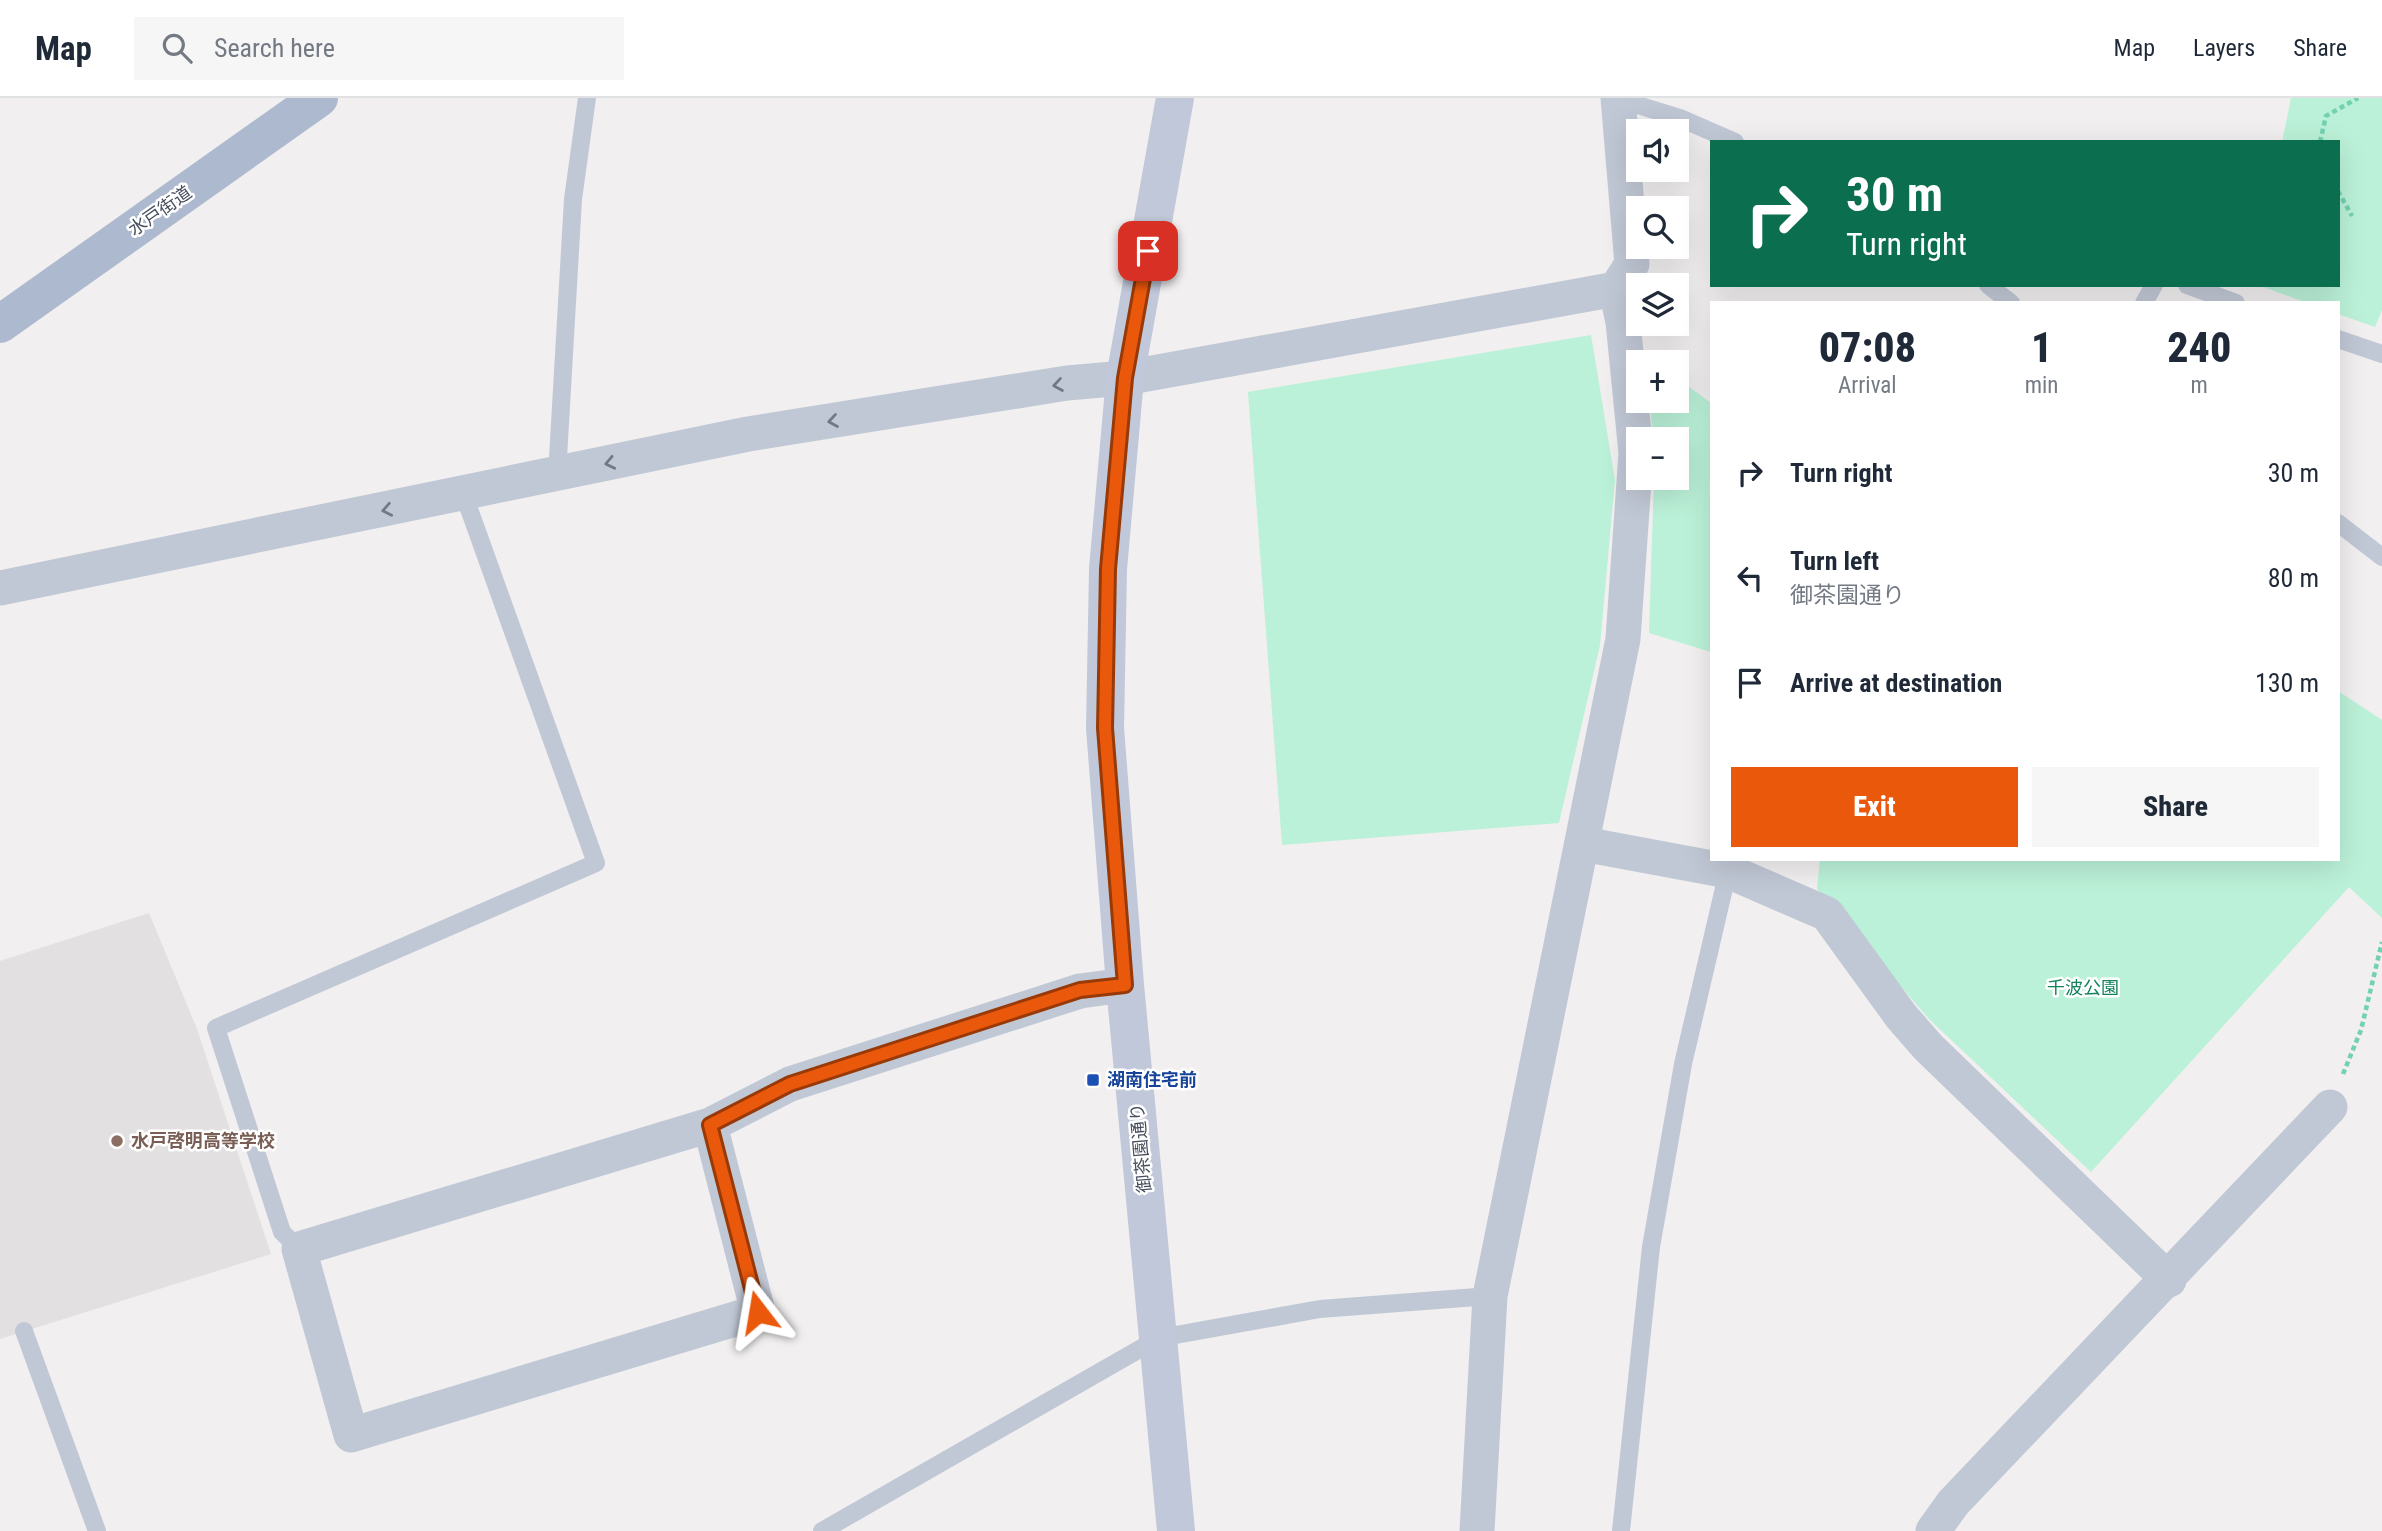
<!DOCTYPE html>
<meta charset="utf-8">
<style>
:root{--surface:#fff;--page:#f6f6f7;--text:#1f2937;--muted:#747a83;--line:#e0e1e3;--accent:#ea580c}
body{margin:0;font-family:"Roboto Condensed","Noto Sans JP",sans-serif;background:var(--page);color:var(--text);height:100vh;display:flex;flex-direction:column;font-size:26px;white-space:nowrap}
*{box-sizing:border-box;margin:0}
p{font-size:23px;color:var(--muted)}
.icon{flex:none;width:38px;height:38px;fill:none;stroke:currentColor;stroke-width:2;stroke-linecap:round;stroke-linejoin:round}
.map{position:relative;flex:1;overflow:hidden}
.drawer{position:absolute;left:1710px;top:203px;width:630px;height:560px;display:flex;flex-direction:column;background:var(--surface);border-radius:0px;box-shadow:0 7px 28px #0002}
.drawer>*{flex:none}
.guide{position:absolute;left:1710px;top:42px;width:630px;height:147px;border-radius:0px;box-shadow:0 7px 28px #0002;background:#0b6e4f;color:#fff;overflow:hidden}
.controls{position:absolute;left:1626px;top:21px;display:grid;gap:14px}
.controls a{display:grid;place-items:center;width:63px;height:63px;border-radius:0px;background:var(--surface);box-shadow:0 7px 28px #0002;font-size:35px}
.pin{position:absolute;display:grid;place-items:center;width:60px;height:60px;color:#fff;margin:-30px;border-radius:14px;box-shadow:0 4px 10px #0006}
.me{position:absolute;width:77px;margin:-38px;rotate:346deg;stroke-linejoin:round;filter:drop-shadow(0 0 5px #0008)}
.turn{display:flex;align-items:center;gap:24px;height:147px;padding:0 21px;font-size:32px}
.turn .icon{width:91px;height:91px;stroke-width:2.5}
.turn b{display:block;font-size:49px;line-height:60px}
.eta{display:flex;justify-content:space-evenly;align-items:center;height:119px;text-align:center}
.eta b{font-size:42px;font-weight:800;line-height:49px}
.action{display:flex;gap:14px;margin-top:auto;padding:14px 21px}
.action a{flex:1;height:80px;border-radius:0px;background:var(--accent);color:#fff;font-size:28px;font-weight:800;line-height:80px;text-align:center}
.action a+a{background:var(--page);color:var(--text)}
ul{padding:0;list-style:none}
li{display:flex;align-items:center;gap:21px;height:105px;padding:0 21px}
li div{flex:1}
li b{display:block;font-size:26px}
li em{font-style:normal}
header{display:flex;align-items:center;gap:42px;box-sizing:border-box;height:98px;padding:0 35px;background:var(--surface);border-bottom:2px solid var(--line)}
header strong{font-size:33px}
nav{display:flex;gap:38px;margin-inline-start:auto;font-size:24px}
.search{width:490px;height:63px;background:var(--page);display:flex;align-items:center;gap:18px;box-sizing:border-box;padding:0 24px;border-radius:0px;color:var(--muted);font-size:26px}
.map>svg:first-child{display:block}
</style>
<header>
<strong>Map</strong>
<div class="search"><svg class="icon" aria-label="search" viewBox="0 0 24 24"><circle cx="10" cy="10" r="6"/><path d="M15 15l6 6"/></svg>Search here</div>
<nav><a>Map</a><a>Layers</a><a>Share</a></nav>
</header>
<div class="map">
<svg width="2382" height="1433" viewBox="0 0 2382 1433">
<rect width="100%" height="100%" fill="#f1efef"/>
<path fill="#e2e0e0" d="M 149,815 L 197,931 L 271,1156 L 0,1241 L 0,863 Z"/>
<g fill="#bbf1d8">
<path d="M 2291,0 L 2382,0 L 2382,212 L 2375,229 L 2338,216 L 2338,205 L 2307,205 L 2258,187 L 2338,187 L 2338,44 L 2282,44 Z"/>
<path d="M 1591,237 L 1615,382 L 1600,547 L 1559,725 L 1282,747 L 1248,294 Z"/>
<path d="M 1677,280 L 1711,305 L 1711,554 L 1649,535 L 1654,380 L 1676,380 L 1676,341 L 1653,341 L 1650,303 L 1676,303 Z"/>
<path d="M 2338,593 L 2382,622 L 2382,820 L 2349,789 L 2091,1074 L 1929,921 L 1817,791 L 1820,761 L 2338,761 Z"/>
</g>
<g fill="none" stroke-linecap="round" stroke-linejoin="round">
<g stroke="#71d1b1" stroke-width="4.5" stroke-dasharray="5 3.5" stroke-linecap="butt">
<path d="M 2320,44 L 2326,18 L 2358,0"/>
<path d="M 2338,93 L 2352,118"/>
<path d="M 2343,976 L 2361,932 L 2382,844"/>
</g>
<g stroke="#c1c8d5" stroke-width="18">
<path d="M 1618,1 L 1680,20 L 1735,44"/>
<path d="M 1988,187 L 2011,205"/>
<path d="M 2187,187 L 2236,205"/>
<path d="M 2144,205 L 2154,187"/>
<path d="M 2338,241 L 2382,256"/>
<path d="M 557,377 L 573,101 L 587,0"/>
<path d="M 2338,425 L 2382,459"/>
<path d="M 299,1151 L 282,1134 L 216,930 L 596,765 L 464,397"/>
<path d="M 24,1233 L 97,1433"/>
<path d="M 822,1433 L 1159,1240 L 1320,1211 L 1490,1198"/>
<path d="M 1621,1433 L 1651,1149 L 1683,966 L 1728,773"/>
</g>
<g stroke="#c1c8d5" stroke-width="35">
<path d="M 0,490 L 748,336 L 1067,285 L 1125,280 L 1616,191 L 1632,166 L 1618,0"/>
<path d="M 1583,746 L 1728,773 L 1827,816 L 1901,918 L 1928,949 L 2169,1182"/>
<path d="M 710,1027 L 758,1214 L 351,1337 L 299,1151 L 710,1027 L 790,986 L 1080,893 L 1125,887"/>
<path d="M 1477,1433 L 1490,1198 L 1623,541 L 1636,355 L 1623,224 L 1616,191"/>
<path d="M 1933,1433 L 1953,1405 L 2330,1009"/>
</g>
<path stroke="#c0c8d9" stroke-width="38" d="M 1175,0 L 1125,280 L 1108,471 L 1105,630 L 1125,887 L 1176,1433"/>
<path stroke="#adb9cf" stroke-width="38" d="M 0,226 L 319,0"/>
</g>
<defs><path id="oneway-chevron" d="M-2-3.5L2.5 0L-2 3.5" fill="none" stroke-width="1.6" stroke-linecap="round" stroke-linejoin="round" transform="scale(1.75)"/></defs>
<g stroke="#717987">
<use href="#oneway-chevron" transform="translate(1058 287) rotate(171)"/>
<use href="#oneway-chevron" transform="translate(833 323) rotate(171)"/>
<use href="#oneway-chevron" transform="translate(610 365) rotate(168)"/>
<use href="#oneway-chevron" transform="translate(387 412) rotate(169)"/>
</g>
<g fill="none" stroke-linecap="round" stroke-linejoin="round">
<defs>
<path id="route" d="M 758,1214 L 710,1027 L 790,986 L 1080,892 L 1125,887 L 1105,630 L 1108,471 L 1125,280 L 1148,153"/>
</defs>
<use href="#route" stroke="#983908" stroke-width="18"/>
<use href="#route" stroke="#ea580c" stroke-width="12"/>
</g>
<rect fill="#1a4fb4" stroke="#fff" stroke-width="2.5" x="1086" y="975" width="14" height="14" rx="3.5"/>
<circle fill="#8d6e63" stroke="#fff" stroke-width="2.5" cx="117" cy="1043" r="7"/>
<g text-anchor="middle" stroke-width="5" stroke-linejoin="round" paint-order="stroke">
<g font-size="18" fill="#464e5d" stroke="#fff">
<text transform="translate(160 113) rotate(-35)" y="6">水戸街道</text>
<text transform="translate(1141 1050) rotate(-95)" y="6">御茶園通り</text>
</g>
<g font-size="18" fill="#12835c" stroke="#fff">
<text x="2083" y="896">千波公園</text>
</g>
<g font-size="18" font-weight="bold" fill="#164399" stroke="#fff" text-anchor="start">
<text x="1107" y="988">湖南住宅前</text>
</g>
<g font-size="18" font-weight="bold" fill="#785e54" stroke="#fff" text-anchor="start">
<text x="131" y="1049">水戸啓明高等学校</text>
</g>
</g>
</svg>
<div class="controls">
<a><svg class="icon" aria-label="sound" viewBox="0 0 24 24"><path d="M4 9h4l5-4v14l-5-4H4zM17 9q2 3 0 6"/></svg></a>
<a><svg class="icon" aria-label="search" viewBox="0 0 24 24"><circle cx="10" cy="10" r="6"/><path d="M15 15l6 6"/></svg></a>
<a><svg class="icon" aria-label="layers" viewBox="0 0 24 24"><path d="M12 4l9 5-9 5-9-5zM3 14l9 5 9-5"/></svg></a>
<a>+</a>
<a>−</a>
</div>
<div class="pin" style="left:1148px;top:153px;background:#d93025"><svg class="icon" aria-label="arrive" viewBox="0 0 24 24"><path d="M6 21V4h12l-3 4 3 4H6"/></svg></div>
<svg class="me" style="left:758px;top:1214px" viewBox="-20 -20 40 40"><path d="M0-17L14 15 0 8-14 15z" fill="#ea580c" stroke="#fff" stroke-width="4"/></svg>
<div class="guide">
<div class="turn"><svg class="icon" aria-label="right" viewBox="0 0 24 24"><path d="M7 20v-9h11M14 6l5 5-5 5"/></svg><div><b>30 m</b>Turn right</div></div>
</div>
<section class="drawer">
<div class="eta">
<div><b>07:08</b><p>Arrival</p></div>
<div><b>1</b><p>min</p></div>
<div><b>240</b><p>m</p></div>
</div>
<ul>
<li><svg class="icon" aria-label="right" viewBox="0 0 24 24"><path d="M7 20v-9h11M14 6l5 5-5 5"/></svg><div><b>Turn right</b></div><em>30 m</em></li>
<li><svg class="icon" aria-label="left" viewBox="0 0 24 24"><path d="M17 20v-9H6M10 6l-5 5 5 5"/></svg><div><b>Turn left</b><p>御茶園通り</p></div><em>80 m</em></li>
<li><svg class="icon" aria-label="arrive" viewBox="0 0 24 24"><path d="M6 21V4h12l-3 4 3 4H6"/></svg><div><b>Arrive at destination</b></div><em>130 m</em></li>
</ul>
<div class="action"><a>Exit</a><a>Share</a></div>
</section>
</div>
